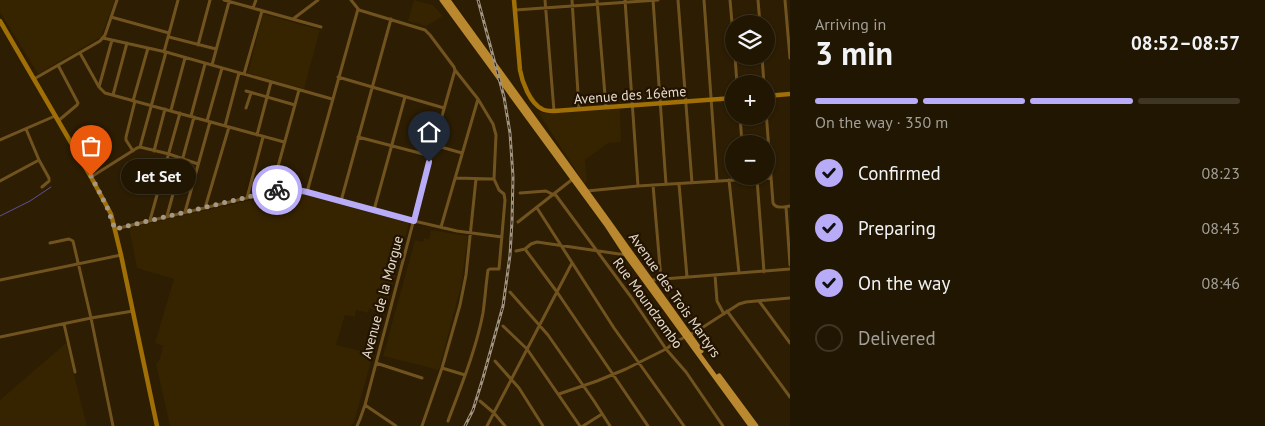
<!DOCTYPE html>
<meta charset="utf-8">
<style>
:root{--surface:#211602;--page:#291f0c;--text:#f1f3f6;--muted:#a29f99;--line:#3e3524;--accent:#b8abf7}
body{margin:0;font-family:"PT Sans",sans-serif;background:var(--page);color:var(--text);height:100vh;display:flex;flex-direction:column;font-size:19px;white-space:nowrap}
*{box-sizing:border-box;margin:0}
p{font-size:16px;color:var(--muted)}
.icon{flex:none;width:28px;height:28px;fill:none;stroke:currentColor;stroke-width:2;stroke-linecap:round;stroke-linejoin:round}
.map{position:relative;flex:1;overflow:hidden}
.panel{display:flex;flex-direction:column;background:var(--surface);width:475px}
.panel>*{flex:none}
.fabs{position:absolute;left:725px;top:15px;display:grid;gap:10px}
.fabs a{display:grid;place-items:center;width:50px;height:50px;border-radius:50%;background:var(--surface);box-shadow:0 1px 4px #0004,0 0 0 1px var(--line);font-size:25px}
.pin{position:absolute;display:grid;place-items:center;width:42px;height:42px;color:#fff;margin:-51px -21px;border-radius:50% 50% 50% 0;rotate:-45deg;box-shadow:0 0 5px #0007}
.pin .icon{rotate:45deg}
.courier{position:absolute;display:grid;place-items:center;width:50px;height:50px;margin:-25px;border:4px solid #b8abf7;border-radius:50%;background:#fff;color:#222;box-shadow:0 1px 6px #0007}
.bubble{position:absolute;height:35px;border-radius:18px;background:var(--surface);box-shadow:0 1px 4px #0004,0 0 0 1px var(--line);font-size:16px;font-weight:800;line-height:35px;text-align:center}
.headline em{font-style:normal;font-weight:800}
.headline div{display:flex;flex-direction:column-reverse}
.headline{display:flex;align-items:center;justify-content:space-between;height:85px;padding:0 25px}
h1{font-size:32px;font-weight:800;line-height:38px}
.bar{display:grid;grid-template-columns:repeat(4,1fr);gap:8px 5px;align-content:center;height:60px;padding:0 25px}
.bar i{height:6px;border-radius:4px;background:var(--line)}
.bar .active{background:var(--accent)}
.bar p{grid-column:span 4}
ol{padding:0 25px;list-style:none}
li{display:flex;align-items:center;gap:15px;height:55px}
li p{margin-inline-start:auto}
li .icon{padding:5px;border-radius:50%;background:var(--accent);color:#111;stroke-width:4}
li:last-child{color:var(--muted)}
li i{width:28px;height:28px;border:2px solid var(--line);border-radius:50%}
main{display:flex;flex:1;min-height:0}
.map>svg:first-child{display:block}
.built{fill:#362300}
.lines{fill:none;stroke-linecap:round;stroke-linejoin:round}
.stream{stroke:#61519b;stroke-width:1}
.minor{stroke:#71531f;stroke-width:3}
.secondary{stroke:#a06f05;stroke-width:4.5}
.primary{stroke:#ba882f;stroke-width:5}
.rail-casing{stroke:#a09481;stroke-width:3}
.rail{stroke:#221300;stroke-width:1;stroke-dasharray:4;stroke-linecap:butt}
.done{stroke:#a49885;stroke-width:5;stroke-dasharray:0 9}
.route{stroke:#b8abf7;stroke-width:6}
.labels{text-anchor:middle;stroke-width:4.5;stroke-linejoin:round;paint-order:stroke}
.street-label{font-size:14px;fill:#e4dacb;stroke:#221300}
</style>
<main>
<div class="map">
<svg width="790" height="426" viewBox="0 0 790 426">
<rect width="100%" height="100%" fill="#2c1d03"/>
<path class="built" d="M0,0H115L101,37L38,74L0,12Z
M414,0L433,5L443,16L426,26L408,21Z
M263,14L320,30L304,89L248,73Z
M620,109L621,142L608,143L585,160L587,181L584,183L538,112L547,113Z
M291,191L409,223L385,313L369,309L368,313L356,310L355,317L345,315L336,345L373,354L354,423L350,426H170L156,364L160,359L163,346L155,343L174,279L137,268L129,228Z
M431,230L468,236L461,286L439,370L383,356L415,240L423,242L424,238L429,239Z
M66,343L87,426H0V400Z"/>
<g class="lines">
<path class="stream" d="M0,216L30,201L51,187"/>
<path class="minor" d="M224,0L321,27
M351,0L359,10L425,30L430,35L454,67L455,70L429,162L365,405L360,419L357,426
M545,0L554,111
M572,0L579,109
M597,0L606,107
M625,0L638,186
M653,0L666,184
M678,0L692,183
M704,0L717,181
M730,0L734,45
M758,0L760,24
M785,0L790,58
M253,8L256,0
M515,10L658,0
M111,17L169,33
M293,19L318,0
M169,37L216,49
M103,38L166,52L332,99
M198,45L210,0
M164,52L178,0
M80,53L99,87L105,93L284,142
M735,56L737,84
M762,56L764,84
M58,65L78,103L77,105L58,121
M212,65L229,2
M244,74L262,11
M338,77L444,108
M34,79L100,41L105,35L117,0
M99,87L112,40
M246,91L295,105
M113,95L127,43
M133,101L148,48
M246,108L251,93
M171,110L185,58
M766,111L773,203C776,209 784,207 790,206
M191,116L205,64
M740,116L742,144
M207,121L222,68
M225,126L239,73
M26,129L39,160L49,178V181L42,187
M257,135L271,82
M358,137L431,156
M0,140L55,116
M434,145L462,153
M140,147L166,52
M133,151L126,140V137L135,101
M154,151L165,109
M91,177L137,148L140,147L169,154L198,164
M455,178L494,179
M757,179L764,272
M729,180L739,273
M0,181L39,160
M679,184L687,277
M653,185L661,279
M587,191L638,186L770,178
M271,192L299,90
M307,192L358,9
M520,193L546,191L554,195
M555,194L631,297L666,349L686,372L723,426
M247,198L263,137
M341,201L391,19
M786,207L790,265
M205,208L229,127
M537,208L614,328L684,426
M374,210L405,97
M185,212L210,122
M167,216L194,117
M150,220L180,113
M518,222L574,178
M441,227L478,99
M115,229L289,188L325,196L414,221L457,231L502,237
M50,243L69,239L73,241L91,318L113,426
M525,249L531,244L537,242L626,255
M516,251L525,249L557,292L648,426
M715,275L717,301L724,314
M0,280L121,255
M651,280L790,269
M510,292L548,335L594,401L610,426
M759,301L790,343
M727,311L790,397
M64,324L75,372
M503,326L527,349L580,426
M0,337L91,318L133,311
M495,361L519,388L543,426
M376,363L422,378
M442,368L465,375
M559,394L597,381L626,369L666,349L677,341L697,331L739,304L746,302L790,298
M480,401L494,413L505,426
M365,405L396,426
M448,421C461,386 476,350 483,313C485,299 486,284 488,270L490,269H499L505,200L504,194L499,190L494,179L496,135L493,124L478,99L455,70
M422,426L442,368L460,305L466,275L476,179
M487,426L572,263
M583,426L602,414"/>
<path class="secondary" d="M514,0L520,70C522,82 530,103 542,109C545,111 550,111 554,111L734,98
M0,21L91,177L111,214L121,255L157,426
M766,96L790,94"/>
<path class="primary" d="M442,0L606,224L627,256L751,426
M448,0L608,221L701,351
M719,376L756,426"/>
<defs>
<path id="rail" d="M465,426L473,410L483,378L503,306L510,255L512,221L513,177L510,133L504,97L478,0"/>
</defs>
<use href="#rail" class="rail-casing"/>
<use href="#rail" class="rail"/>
</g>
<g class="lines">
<path class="done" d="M91,176L107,207L115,229L277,190"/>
<path class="route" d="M277,190L289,188L307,192L414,221L429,162"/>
</g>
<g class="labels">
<g class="street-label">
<text transform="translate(630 95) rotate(-4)" y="5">Avenue des 16ème</text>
<text transform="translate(675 295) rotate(55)" y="5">Avenue des Trois Martyrs</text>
<text transform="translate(382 297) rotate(-75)" y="5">Avenue de la Morgue</text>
<text transform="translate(648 303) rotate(54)" y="5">Rue Moundzombo</text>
</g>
</g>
</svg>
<div class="fabs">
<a><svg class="icon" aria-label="layers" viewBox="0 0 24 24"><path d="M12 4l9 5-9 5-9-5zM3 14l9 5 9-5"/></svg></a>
<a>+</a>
<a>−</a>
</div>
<div class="pin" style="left:91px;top:176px;background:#ea580c"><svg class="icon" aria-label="bag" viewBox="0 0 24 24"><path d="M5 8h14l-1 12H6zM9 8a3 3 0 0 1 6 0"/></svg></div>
<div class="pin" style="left:429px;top:162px;background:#1f2937"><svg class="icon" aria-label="home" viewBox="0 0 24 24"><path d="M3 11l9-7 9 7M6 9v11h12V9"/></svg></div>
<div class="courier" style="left:277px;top:190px"><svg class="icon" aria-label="bike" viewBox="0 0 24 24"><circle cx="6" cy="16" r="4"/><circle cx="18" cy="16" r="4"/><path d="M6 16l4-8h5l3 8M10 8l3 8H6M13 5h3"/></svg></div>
<div class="bubble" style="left:121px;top:159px;width:75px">Jet Set</div>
</div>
<section class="panel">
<div class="headline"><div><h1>3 min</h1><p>Arriving in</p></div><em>08:52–08:57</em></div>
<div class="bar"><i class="active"></i><i class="active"></i><i class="active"></i><i></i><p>On the way · 350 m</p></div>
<ol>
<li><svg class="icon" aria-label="check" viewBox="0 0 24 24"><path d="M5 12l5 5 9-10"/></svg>Confirmed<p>08:23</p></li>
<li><svg class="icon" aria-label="check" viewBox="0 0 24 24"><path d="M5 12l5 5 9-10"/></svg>Preparing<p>08:43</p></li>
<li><svg class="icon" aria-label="check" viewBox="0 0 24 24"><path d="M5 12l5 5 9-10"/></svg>On the way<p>08:46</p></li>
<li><i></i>Delivered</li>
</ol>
</section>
</main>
